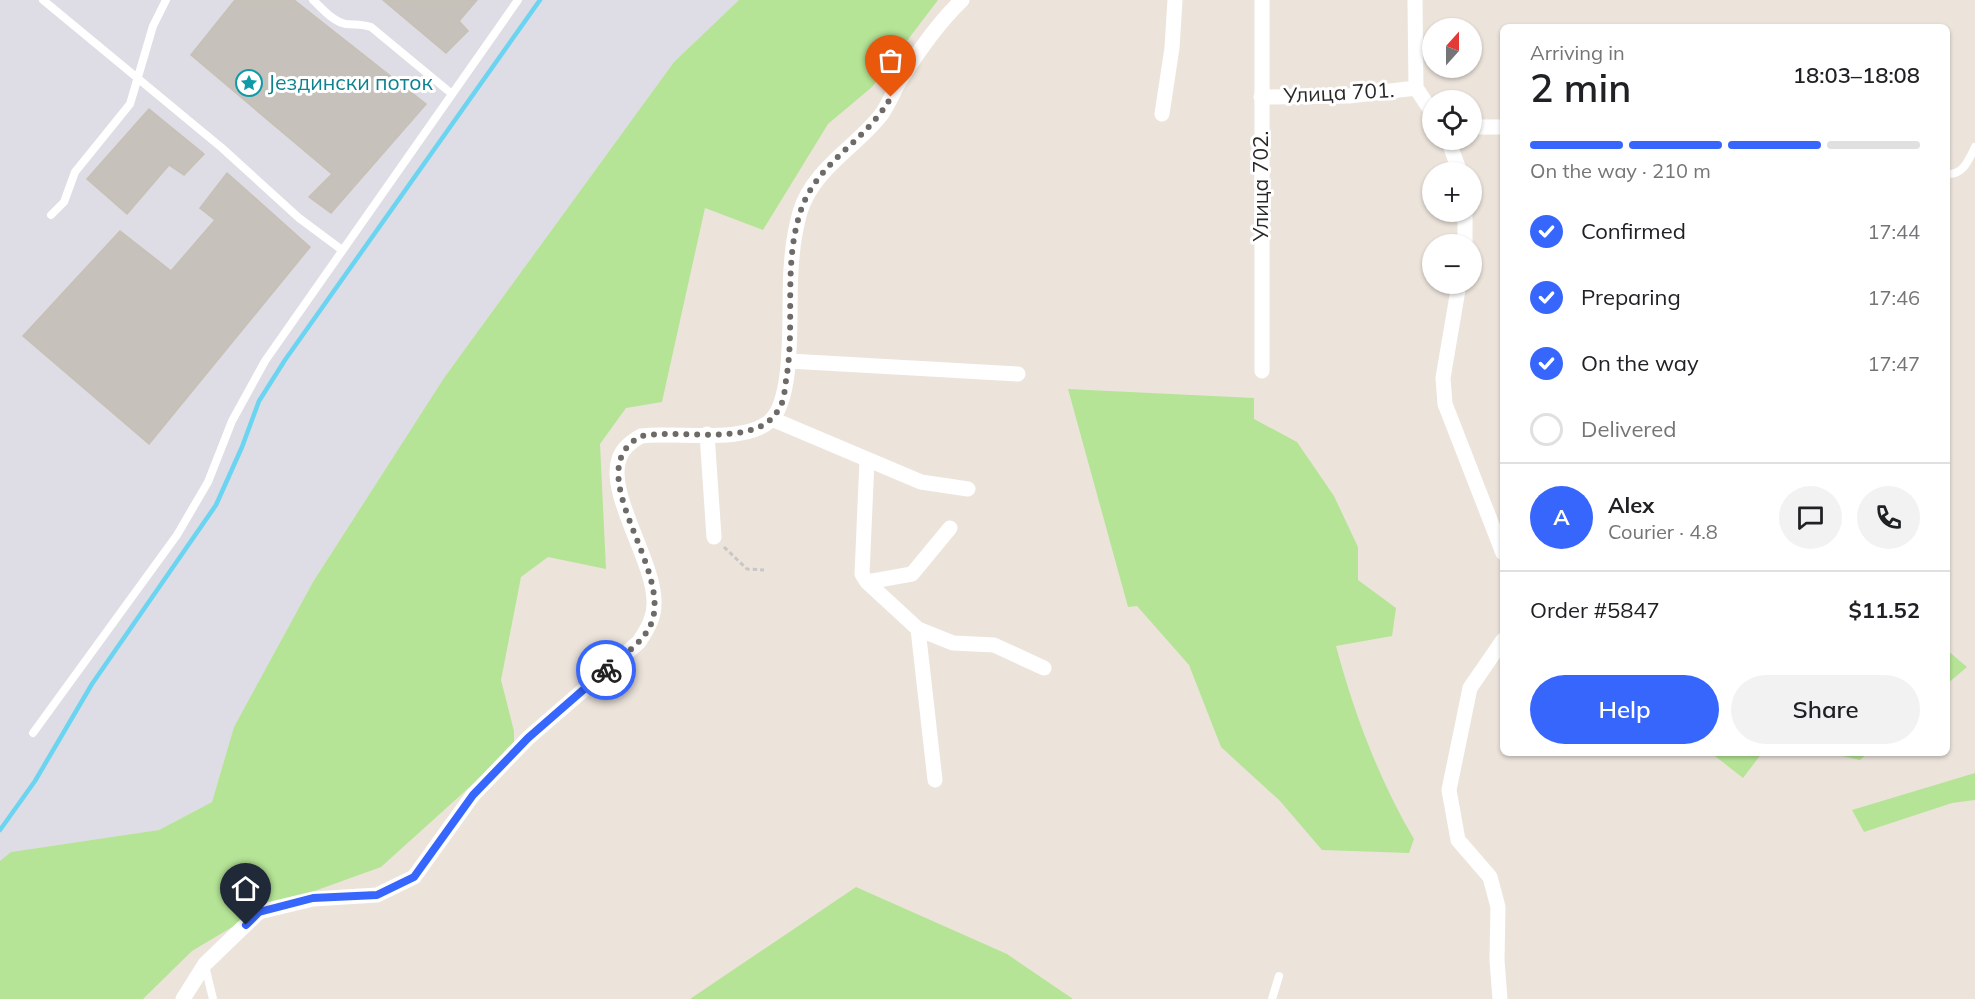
<!DOCTYPE html>
<meta charset="utf-8">
<style>
:root{--surface:#fff;--page:#f2f2f2;--text:#202124;--muted:#757577;--line:#e0e0e0;--accent:#3766fd}
body{margin:0;font-family:Mulish,sans-serif;background:var(--page);color:var(--text);height:100vh;display:flex;flex-direction:column;font-size:22px;white-space:nowrap}
*{box-sizing:border-box;margin:0}
p{font-size:20px;color:var(--muted)}
.icon{flex:none;width:33px;height:33px;fill:none;stroke:currentColor;stroke-width:2;stroke-linecap:round;stroke-linejoin:round}
.map{position:relative;flex:1;overflow:hidden}
.side{position:absolute;left:1500px;top:24px;width:450px;height:732px;display:flex;flex-direction:column;background:var(--surface);border-radius:9px;box-shadow:0 2px 4px #0004}
.side>*{flex:none}
.needle{width:39px;rotate:21deg}
.tools{position:absolute;left:1422px;top:18px;display:grid;gap:12px}
.tools a{display:grid;place-items:center;width:60px;height:60px;border-radius:50%;background:var(--surface);box-shadow:0 2px 4px #0004;font-size:30px}
.pin{position:absolute;display:grid;place-items:center;width:51px;height:51px;color:#fff;margin:-62px -26px;border-radius:50% 50% 50% 0;rotate:-45deg;box-shadow:0 0 6px #0007}
.pin .icon{rotate:45deg}
.courier{position:absolute;display:grid;place-items:center;width:60px;height:60px;margin:-30px;border:4px solid #3766fd;border-radius:50%;background:#fff;color:#222;box-shadow:0 2px 8px #0007}
.summary em{font-style:normal;font-weight:600}
.summary div{display:flex;flex-direction:column-reverse}
.summary{display:flex;align-items:center;justify-content:space-between;height:102px;padding:0 30px}
h1{font-size:39px;font-weight:600;line-height:45px}
.bar{display:grid;grid-template-columns:repeat(4,1fr);gap:9px 6px;align-content:center;height:72px;padding:0 30px}
.bar i{height:8px;border-radius:4px;background:var(--line)}
.bar .active{background:var(--accent)}
.bar p{grid-column:span 4}
.line{display:flex;align-items:center;gap:15px;padding:0 30px;border-top:2px solid var(--line)}
.line div{flex:1}
.round{display:grid;place-items:center;flex:none;width:63px;height:63px;border-radius:32px;background:var(--page)}
ol{padding:0 30px;list-style:none}
li{display:flex;align-items:center;gap:18px;height:66px}
li p{margin-inline-start:auto}
li .icon{padding:6px;border-radius:50%;background:var(--accent);color:#fff;stroke-width:4}
li:last-child{color:var(--muted)}
li i{width:33px;height:33px;border:3px solid var(--line);border-radius:50%}
.cta{display:flex;gap:12px;margin-top:auto;padding:12px 30px}
.cta a{flex:1;height:69px;border-radius:36px;background:var(--accent);color:#fff;font-size:24px;font-weight:600;line-height:69px;text-align:center}
.cta a+a{background:var(--page);color:var(--text)}
.map>svg:first-child{display:block}
.industrial{fill:#dedce4}
.green{fill:#b5e496}
.lines{fill:none;stroke-linecap:round;stroke-linejoin:round}
.stream{stroke:#6bd4f1;stroke-width:4.5}
.building{fill:#c7c1bb;stroke:#c7c0b5;stroke-width:1.5}
.path{stroke:#c7c7c7;stroke-width:3;stroke-dasharray:4.5 3;stroke-linecap:butt}
.lane{stroke:#fff;stroke-width:8}
.street{stroke:#fff;stroke-width:15}
.done{stroke:#6d6a67;stroke-width:6;stroke-dasharray:0 10.8}
.route{stroke:#3766fd;stroke-width:8}
.labels{text-anchor:middle;stroke-width:6;stroke-linejoin:round;paint-order:stroke}
.culture-label{font-size:21px;fill:#0d838f;stroke:#fff;text-anchor:start}
.street-label{font-size:21px;fill:#292929;stroke:#fff}
</style>
<div class="map">
<svg width="1975" height="999" viewBox="0 0 1975 999">
<rect width="100%" height="100%" fill="#ece4db"/>
<path class="industrial" d="M0,0H739L674,62L444,378L313,582L234,727L212,802L159,830L11,852L0,861Z"/>
<path class="green" d="M739,0H938L872,87L828,124L763,230L705,208L662,402L626,408L600,444L606,569L548,557L521,577L501,680L514,731V747L381,867L259,911L192,951L143,999H0V861L11,852L159,830L212,802L234,727L313,582L444,378L674,62Z
M1068,389L1254,398V419L1297,442L1334,496L1358,547V580L1396,608L1392,636L1336,646C1354,713 1379,780 1414,839L1409,853L1322,850L1280,801L1221,747L1189,665L1137,606L1128,607Z
M1947,650L1967,667L1947,684Z
M1711,753H1762L1743,778Z
M1829,753H1868L1860,760Z
M1975,773V800L1952,803L1864,832L1852,810Z
M856,887L1007,954L1073,999H690Z"/>
<g class="lines">
<path class="stream" d="M0,830L35,781L92,684L216,505L242,447L259,401L285,360L540,0"/>
</g>
<path class="building" d="M235,0H294L426,104L331,213L309,197L332,174L191,55Z
M383,0H477L459,21L468,31L446,53Z
M149,109L204,154L184,175L169,165L127,214L87,179Z
M227,173L310,247L149,444L23,336L120,231L171,271L215,220L200,208Z"/>
<g class="lines">
<path class="path" d="M724,547L747,569L764,570"/>
<path class="lane" d="M43,0L222,148L299,218L342,250
M313,0C322,8 333,22 346,24C354,25 362,24 371,27L452,94
M1947,174C1963,175 1969,160 1975,147
M51,215L64,202L75,172L130,104L153,26L166,0
M33,733L177,535L208,482L232,421L265,361L518,0
M205,966L213,999
M1272,999L1279,976"/>
<path class="street" d="M1262,0V371
M1415,0L1416,88L1432,112
M1261,97L1349,96L1416,88
M1162,114L1172,48L1175,0
M1472,127H1503
M1448,140L1460,172
M1465,244V212
M1459,284L1443,378L1445,404L1503,553
M789,361L1018,374
M772,419L921,482L968,489
M707,434L714,537
M867,461L862,574L867,582L918,629L953,643L994,645L1044,668
M867,582L912,574L950,528
M918,629L935,780
M183,999L205,964L259,912L313,899L377,895L414,877L473,795L528,738L639,642C648,628 655,617 654,600C653,560 607,494 619,459C622,449 632,441 641,436C676,431 743,445 770,421C796,398 788,305 791,270C792,251 795,230 800,212C813,169 855,148 881,115C889,104 894,90 901,79C919,50 937,24 962,0
M1500,999L1497,960L1498,907L1490,877L1458,840L1449,790L1470,688L1503,640"/>
</g>
<g class="lines">
<path class="done" d="M606,670C621,657 643,643 651,624C674,569 576,471 641,436C677,430 715,440 751,430C765,426 774,419 781,405C785,397 785,384 787,374C795,320 783,263 801,210C817,162 867,141 891,97"/>
<path class="route" d="M246,925L259,912L313,898L377,895L414,877L473,795L528,738L606,670"/>
</g>
<defs>
<symbol id="sight-ring" viewBox="-11 -11 22 22"><circle r="9.5" fill="#fff" stroke="#0f9aa8" stroke-width="1.5"/><path d="M0-6L1.8-2.2L6-1.7L2.9 1.2L3.7 5.4L0 3.3L-3.7 5.4L-2.9 1.2L-6-1.7L-1.8-2.2Z" fill="#0f9aa8"/></symbol>
</defs>
<g fill-rule="evenodd">
<use href="#sight-ring" x="234" y="68" width="30" height="30"/>
</g>
<g class="labels">
<g class="culture-label">
<text x="268" y="90">Јездински поток</text>
</g>
<g class="street-label">
<text transform="translate(1339 93) rotate(-3)" y="7">Улица 701.</text>
<text transform="translate(1261 186) rotate(-90)" y="7">Улица 702.</text>
</g>
</g>
</svg>
<div class="tools">
<a><svg class="needle" viewBox="-14 -14 28 28"><path d="M0-13l5 13h-10z" fill="#e53935"/><path d="M0 13l5-13h-10z" fill="#757577"/></svg></a>
<a><svg class="icon" aria-label="locate" viewBox="0 0 24 24"><circle cx="12" cy="12" r="6"/><path d="M12 2v4M12 18v4M2 12h4M18 12h4"/></svg></a>
<a>+</a>
<a>−</a>
</div>
<div class="pin" style="left:891px;top:97px;background:#ea580c"><svg class="icon" aria-label="bag" viewBox="0 0 24 24"><path d="M5 8h14l-1 12H6zM9 8a3 3 0 0 1 6 0"/></svg></div>
<div class="pin" style="left:246px;top:925px;background:#1f2937"><svg class="icon" aria-label="home" viewBox="0 0 24 24"><path d="M3 11l9-7 9 7M6 9v11h12V9"/></svg></div>
<div class="courier" style="left:606px;top:670px"><svg class="icon" aria-label="bike" viewBox="0 0 24 24"><circle cx="6" cy="16" r="4"/><circle cx="18" cy="16" r="4"/><path d="M6 16l4-8h5l3 8M10 8l3 8H6M13 5h3"/></svg></div>
<section class="side">
<div class="summary"><div><h1>2 min</h1><p>Arriving in</p></div><em>18:03–18:08</em></div>
<div class="bar"><i class="active"></i><i class="active"></i><i class="active"></i><i></i><p>On the way · 210 m</p></div>
<ol>
<li><svg class="icon" aria-label="check" viewBox="0 0 24 24"><path d="M5 12l5 5 9-10"/></svg>Confirmed<p>17:44</p></li>
<li><svg class="icon" aria-label="check" viewBox="0 0 24 24"><path d="M5 12l5 5 9-10"/></svg>Preparing<p>17:46</p></li>
<li><svg class="icon" aria-label="check" viewBox="0 0 24 24"><path d="M5 12l5 5 9-10"/></svg>On the way<p>17:47</p></li>
<li><i></i>Delivered</li>
</ol>
<div class="line" style="height:108px"><b class="round" style="background:var(--accent);color:#fff">A</b><div><b>Alex</b><p>Courier · 4.8</p></div><a class="round"><svg class="icon" aria-label="chat" viewBox="0 0 24 24"><path d="M4 5h16v11H9l-5 4z"/></svg></a><a class="round"><svg class="icon" aria-label="phone" viewBox="0 0 24 24"><path d="M5 4h4l2 5-3 2q2 4 5 5l2-3 5 2v4C11 20 4 13 5 4z"/></svg></a></div>
<div class="line" style="height:78px"><div>Order #5847</div><b>$11.52</b></div>
<div class="cta"><a>Help</a><a>Share</a></div>
</section>
</div>
